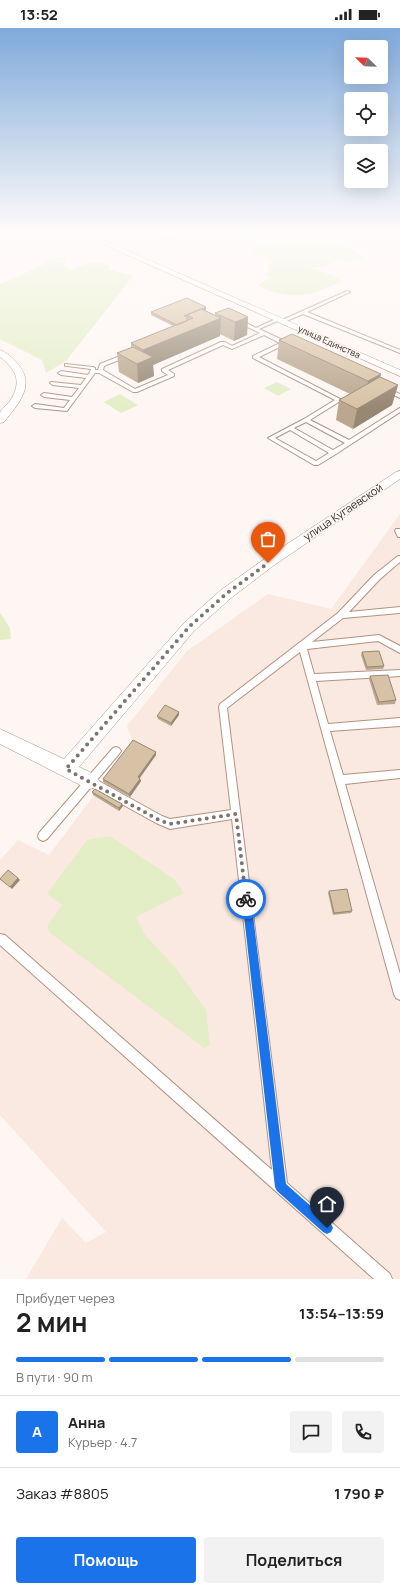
<!DOCTYPE html>
<html lang="ru">
<meta charset="utf-8">
<style>
:root{--surface:#fff;--page:#f2f2f2;--text:#222;--muted:#767676;--line:#e0e0e0;--accent:#1a73e8}
body{margin:0;font-family:Manrope,sans-serif;background:var(--page);color:var(--text);height:100vh;display:flex;flex-direction:column;font-size:15px;white-space:nowrap}
*{box-sizing:border-box;margin:0}
p{font-size:13px;color:var(--muted)}
.icon{flex:none;width:22px;height:22px;fill:none;stroke:currentColor;stroke-width:2;stroke-linecap:round;stroke-linejoin:round}
.map{position:relative;height:1251px;overflow:hidden}
.details{display:flex;flex-direction:column;background:var(--surface);flex:1}
.details>*{flex:none}
.needle{width:26px;rotate:293deg}
.buttons{position:absolute;left:344px;top:12px;display:grid;gap:8px}
.buttons a{display:grid;place-items:center;width:44px;height:44px;border-radius:4px;background:var(--surface);box-shadow:0 4px 16px #0002;font-size:20px}
.pin{position:absolute;display:grid;place-items:center;width:34px;height:34px;color:#fff;margin:-41px -17px;border-radius:50% 50% 50% 0;rotate:-45deg;box-shadow:0 0 4px #0007}
.pin .icon{rotate:45deg}
.courier{position:absolute;display:grid;place-items:center;width:40px;height:40px;margin:-20px;border:3px solid #1a73e8;border-radius:50%;background:#fff;color:#222;box-shadow:0 1px 5px #0007}
.summary em{font-style:normal;font-weight:700}
.summary div{display:flex;flex-direction:column-reverse}
.summary{display:flex;align-items:center;justify-content:space-between;height:68px;padding:0 16px}
h1{font-size:26px;font-weight:700;line-height:30px}
.bar{display:grid;grid-template-columns:repeat(4,1fr);gap:6px 4px;align-content:center;height:48px;padding:0 16px}
.bar i{height:5px;border-radius:3px;background:var(--line)}
.bar .active{background:var(--accent)}
.bar p{grid-column:span 4}
.line{display:flex;align-items:center;gap:10px;padding:0 16px;border-top:1px solid var(--line)}
.line div{flex:1}
.round{display:grid;place-items:center;flex:none;width:42px;height:42px;border-radius:4px;background:var(--page)}
.cta{display:flex;gap:8px;margin-top:auto;padding:8px 16px}
.cta a{flex:1;height:46px;border-radius:4px;background:var(--accent);color:#fff;font-size:16px;font-weight:700;line-height:46px;text-align:center}
.cta a+a{background:var(--page);color:var(--text)}
.status{display:flex;justify-content:space-between;align-items:center;height:28px;padding:0 20px;background:var(--surface);direction:ltr}
.status svg{height:11px;fill:currentColor}
.map>svg:first-child{display:block}
.built{fill:#fae9e0}
.green{fill:#e3eec7}
.lines{fill:none;stroke-linecap:round;stroke-linejoin:round}
.lane-casing{stroke:#b39281;stroke-width:2}
.street-casing{stroke:#b39281;stroke-width:1}
.lane{fill:#fff;fill-rule:evenodd}
.street{fill:#fff;fill-rule:evenodd}
.wall{fill:#baa78e}
.shaded-wall{fill:#978874}
.building{fill:#d8c2a5;stroke:#978874}
.route{fill:#1a73e8}
.done{stroke:#7f736e;stroke-width:4;stroke-dasharray:0 7.2}
.labels{text-anchor:middle;stroke-width:3;stroke-linejoin:round;paint-order:stroke}
.far-street-label{font-size:9px;fill:#3b2d26;stroke:#fef6f3}
.street-label{font-size:11px;fill:#3b2d26;stroke:#fef6f3}
</style>
<div class="status"><b>13:52</b><svg viewBox="0 0 49 12"><path d="M0 12V9h3v3zM5 12V6h3v6zM10 12V3h3v9zM15 12V0h3v12zM26 1h20v11H26zM47 4h2v5h-2z"/></svg></div>
<div class="map">
<svg width="400" height="1251" viewBox="0 0 400 1251">
<rect width="100%" height="100%" fill="#fef6f3"/>
<path class="built" d="M400,486V1251H26L62,1190L86,1215L106,1204L0,1087V832L18,812L49,827L133,715L127,698L187,623L268,566L331,581Z"/>
<path class="green" d="M287,205H322L333,211L328,216C340,215 356,220 363,231L352,234L340,232L324,239H309L337,249L342,254C333,257 323,262 313,265C295,269 274,266 258,258L263,253L270,250L265,246L270,242L269,237L272,234C266,229 257,228 253,222L255,219L273,216L277,209Z
M51,229L67,230L65,239L72,242C86,235 96,231 111,238L108,241L133,248L66,333L46,345L42,332L0,311V256L41,238Z
M277,354L291,361L278,368L264,360Z
M120,366L138,377L121,385L104,374Z
M0,585L10,600L11,611L0,612Z
M110,808L174,851L184,865L136,889L145,907L176,940L206,982L210,1017L204,1020L50,905L47,898L62,877L47,866L87,812Z"/>
<g class="lines">
<defs>
<path id="lane" d="M149,205C156,205 160,210 166,210C172,210 179,205 187,205L166,212Z
M347,263L350,264L307,284L400,322V325L303,286L284,294L280,293Z
M278,290L280,291V292L259,301L287,314L289,317L287,318L284,317L259,329L342,372L310,392L349,412L398,381L400,380V384L336,426L318,437H314L268,410L304,391L335,372L253,330V328L280,315L264,307L232,321L223,317L168,342L174,346V348L137,364H133L99,345H95L67,383L35,380L32,378L35,376L64,380L70,372L44,369L41,367L44,365L72,369L79,360L53,357L50,355L51,354L81,357L86,350L61,347L58,345L61,343L88,347L90,344L91,341L67,338H65V336L93,339L95,340V342H98L100,336L125,326H129V328L104,338L103,342L135,361L168,347L162,343V341L221,314H225L232,318L260,305L237,294V292H241L256,300ZM306,394L345,415L333,422L294,400ZM290,402L329,425L316,433L275,410Z
M383,360H387L400,366V370L383,362Z
M396,501H400V509H398L395,503Z
M398,528H400V534L380,551L349,584L400,579V585L343,590L312,614L379,607L400,618V625L378,613L307,621L314,646L400,642V648L316,653L328,696L400,690V698L330,703L343,747L400,742V750L345,756L400,946V972L396,970L394,966L300,624L227,680L287,1155L390,1246L392,1251H374L0,917V906L5,907L272,1142L232,791L170,801L156,795L91,759L47,811L43,813L39,811L38,808L39,805L113,720L116,719L119,720L121,723L119,726L97,752L162,788L170,791L231,782L219,679L220,676L338,585L374,547Z"/>
<path id="street" d="M78,205H87L400,342V348Z
M0,322C6,324 13,330 17,335C37,357 18,376 4,394L0,395C0,392 0,388 0,385C1,381 7,377 10,373C22,354 17,342 0,329Z
M400,443V451L273,538L231,570L194,603L79,739L96,747L99,753L96,759L90,761L84,759L0,716V701L64,731L184,595L221,562L263,532L396,444Z"/>
</defs>
<use href="#lane" class="lane-casing"/>
<use href="#street" class="street-casing"/>
<use href="#lane" class="lane"/>
<use href="#street" class="street"/>
</g>
<path class="wall" d="M378,205H400V208L385,209Z
M206,279V282H205L215,287V285L248,289L247,307L234,313L220,306V308L153,337L154,348L138,355L119,344L117,325L131,320V315L173,298L151,287V284Z
M279,312L381,346L380,349L398,357L392,377L353,401L336,392L339,372L350,366L277,331Z
M362,624L384,638L383,641L366,642L361,627Z
M370,648L396,672L395,676L377,677L369,651Z
M179,684V687L171,698L158,691L157,688Z
M156,727L140,750L141,753L130,769L103,754V751Z
M92,764L123,778L119,783L93,767Z
M329,863L352,883L351,885L333,887L328,865Z"/>
<path class="shaded-wall" d="M206,279V282L190,288L187,287Z
M248,289L247,307L234,313L235,294Z
M221,290L220,308L153,337L154,348L138,355L137,336L144,333L143,322Z
M381,346L376,365L364,372L368,353Z
M398,357L392,377L353,401L357,381Z
M179,684V687L171,698V695Z
M156,724V727L138,752V749Z
M140,751L141,753L130,769L129,766Z
M122,776L123,778L119,783V780Z
M18,850L20,852L12,861L10,859Z"/>
<path class="building" d="M187,270L206,279L184,288L187,289V293L177,297L151,284Z
M229,280L248,289L235,294L215,285Z
M201,281L221,290L143,322L131,315L193,290L187,287Z
M292,306L381,346L368,353L279,312Z
M133,319L153,329L137,336L117,325Z
M380,349L398,357L357,381L339,372Z
M379,623L384,638L367,639L362,624Z
M388,647L396,672L379,674L370,648Z
M165,677L179,684L171,695L157,688Z
M133,712L156,724L138,749L140,751L129,766L103,751Z
M95,761L122,776L119,780L92,764Z
M8,842L18,850L10,859L0,851Z
M347,861L352,883L334,885L329,863Z"/>
<linearGradient id="sky" x2="0" y2="1"><stop stop-color="#7faadb"/><stop offset="0.54" stop-color="#fffbfa"/><stop offset="1" stop-color="#fffbfa" stop-opacity="0"/></linearGradient>
<rect width="400" height="380" fill="url(#sky)"/>
<path class="route" d="M246,866L249,868L251,871L286,1156L331,1196L333,1200L331,1204L327,1206L323,1204L277,1163L275,1159L242,871L243,868Z"/>
<g class="lines">
<path class="done" d="M246,871L236,786L170,796L159,792L66,741L189,599L226,566L268,535"/>
</g>
<g class="labels">
<g class="far-street-label">
<text transform="translate(329 314) rotate(24)" y="3">улица Единства</text>
</g>
<g class="street-label">
<text transform="translate(343 484) rotate(-34)" y="4">улица Кугаевской</text>
</g>
</g>
</svg>
<div class="buttons">
<a><svg class="needle" viewBox="-14 -14 28 28"><path d="M0-13l5 13h-10z" fill="#e53935"/><path d="M0 13l5-13h-10z" fill="#767676"/></svg></a>
<a><svg class="icon" aria-label="locate" viewBox="0 0 24 24"><circle cx="12" cy="12" r="6"/><path d="M12 2v4M12 18v4M2 12h4M18 12h4"/></svg></a>
<a><svg class="icon" aria-label="layers" viewBox="0 0 24 24"><path d="M12 4l9 5-9 5-9-5zM3 14l9 5 9-5"/></svg></a>
</div>
<div class="pin" style="left:268px;top:535px;background:#ea580c"><svg class="icon" aria-label="bag" viewBox="0 0 24 24"><path d="M5 8h14l-1 12H6zM9 8a3 3 0 0 1 6 0"/></svg></div>
<div class="pin" style="left:327px;top:1200px;background:#1f2937"><svg class="icon" aria-label="home" viewBox="0 0 24 24"><path d="M3 11l9-7 9 7M6 9v11h12V9"/></svg></div>
<div class="courier" style="left:246px;top:871px"><svg class="icon" aria-label="bike" viewBox="0 0 24 24"><circle cx="6" cy="16" r="4"/><circle cx="18" cy="16" r="4"/><path d="M6 16l4-8h5l3 8M10 8l3 8H6M13 5h3"/></svg></div>
</div>
<section class="details">
<div class="summary"><div><h1>2 мин</h1><p>Прибудет через</p></div><em>13:54–13:59</em></div>
<div class="bar"><i class="active"></i><i class="active"></i><i class="active"></i><i></i><p>В пути · 90 m</p></div>
<div class="line" style="height:72px"><b class="round" style="background:var(--accent);color:#fff">А</b><div><b>Анна</b><p>Курьер · 4.7</p></div><a class="round"><svg class="icon" aria-label="chat" viewBox="0 0 24 24"><path d="M4 5h16v11H9l-5 4z"/></svg></a><a class="round"><svg class="icon" aria-label="phone" viewBox="0 0 24 24"><path d="M5 4h4l2 5-3 2q2 4 5 5l2-3 5 2v4C11 20 4 13 5 4z"/></svg></a></div>
<div class="line" style="height:52px"><div>Заказ #8805</div><b>1 790 ₽</b></div>
<div class="cta"><a>Помощь</a><a>Поделиться</a></div>
</section>
